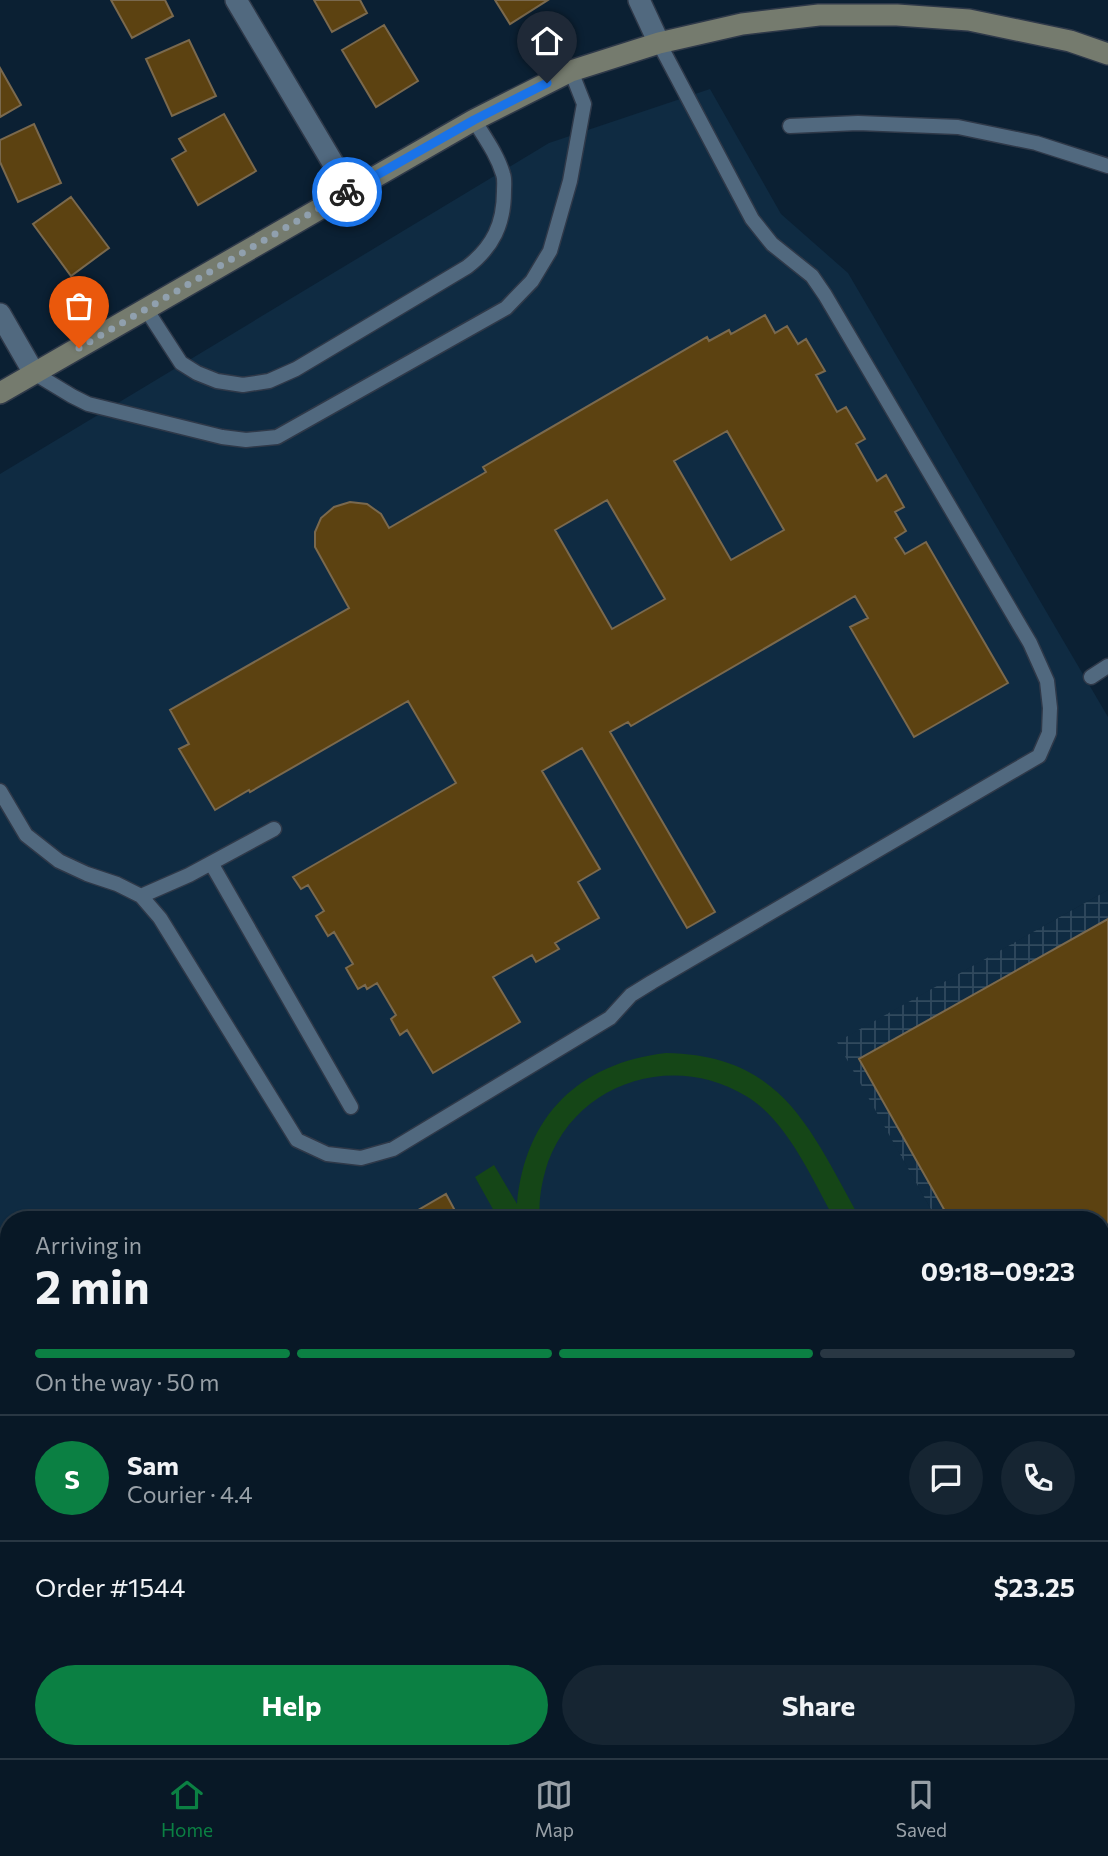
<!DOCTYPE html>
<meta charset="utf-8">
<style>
:root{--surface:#081826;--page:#162532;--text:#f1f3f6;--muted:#98a0a7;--line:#293743;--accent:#0b8043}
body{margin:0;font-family:Commissioner,sans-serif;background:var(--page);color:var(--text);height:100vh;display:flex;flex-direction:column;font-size:26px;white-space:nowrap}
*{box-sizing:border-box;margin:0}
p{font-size:23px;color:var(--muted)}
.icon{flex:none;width:38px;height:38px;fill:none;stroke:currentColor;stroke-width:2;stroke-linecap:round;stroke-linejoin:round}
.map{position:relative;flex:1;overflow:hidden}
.details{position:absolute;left:0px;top:1211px;width:1110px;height:548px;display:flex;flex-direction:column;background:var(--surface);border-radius:28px 28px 0 0;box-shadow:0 2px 5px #0004,0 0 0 2px var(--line)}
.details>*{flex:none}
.pin{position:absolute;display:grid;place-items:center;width:60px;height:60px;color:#fff;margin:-72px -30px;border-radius:50% 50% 50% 0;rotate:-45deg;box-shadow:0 0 7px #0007}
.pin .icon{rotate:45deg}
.courier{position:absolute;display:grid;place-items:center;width:70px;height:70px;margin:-35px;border:5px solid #1a73e8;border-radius:50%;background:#fff;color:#222;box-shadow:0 2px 9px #0007}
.head em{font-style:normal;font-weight:700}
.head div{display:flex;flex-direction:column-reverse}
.head{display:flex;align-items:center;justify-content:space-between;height:119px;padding:0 35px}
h1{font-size:46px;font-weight:700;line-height:52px}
.bar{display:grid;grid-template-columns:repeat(4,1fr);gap:10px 7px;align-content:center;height:84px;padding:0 35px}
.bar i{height:9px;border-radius:5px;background:var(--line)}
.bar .current{background:var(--accent)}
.bar p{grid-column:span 4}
.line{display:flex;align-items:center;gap:18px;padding:0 35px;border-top:2px solid var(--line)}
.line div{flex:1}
.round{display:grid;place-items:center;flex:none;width:74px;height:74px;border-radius:37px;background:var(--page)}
.action{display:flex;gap:14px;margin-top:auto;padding:14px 35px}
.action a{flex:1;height:80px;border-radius:42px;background:var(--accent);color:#fff;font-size:28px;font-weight:700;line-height:80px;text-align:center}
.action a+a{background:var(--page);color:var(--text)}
.menu{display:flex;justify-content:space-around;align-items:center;height:98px;border-top:2px solid var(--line);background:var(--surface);font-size:19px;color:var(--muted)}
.menu a{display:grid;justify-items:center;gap:4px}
.menu .current{color:var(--accent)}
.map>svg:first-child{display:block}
.built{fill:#0f2b42}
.industrial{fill:url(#industrial-grid)}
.grass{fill:#154617}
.building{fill:#5c4211;stroke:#7a694e;stroke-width:2;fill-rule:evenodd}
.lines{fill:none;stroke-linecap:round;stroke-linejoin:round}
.lane-casing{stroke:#2f3949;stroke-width:17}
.street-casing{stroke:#2f3949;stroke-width:24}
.secondary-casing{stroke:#2f3949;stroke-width:24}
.lane{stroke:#51697f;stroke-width:14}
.street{stroke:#51697f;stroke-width:21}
.secondary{stroke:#757b6e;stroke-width:21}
.done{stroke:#90a0ae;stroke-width:7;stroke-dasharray:0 12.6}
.route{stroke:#1a73e8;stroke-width:9}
</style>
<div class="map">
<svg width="1108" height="1758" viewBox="0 0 1108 1758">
<defs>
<pattern id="industrial-grid" width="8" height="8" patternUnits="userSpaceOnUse" patternTransform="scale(1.75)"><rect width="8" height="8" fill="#0f2b42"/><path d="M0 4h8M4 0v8" fill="none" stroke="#314a5e"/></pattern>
</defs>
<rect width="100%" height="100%" fill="#0b2033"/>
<path class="built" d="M710,89L781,214L848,273L1108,717V890L838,1042L937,1220H9V1480L0,1464V474L549,143Z
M1101,1534L1108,1547V1696L1101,1700Z
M152,1750H1011L997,1758H156Z"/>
<path class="industrial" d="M1108,890V1547L1101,1534V1220H937L837,1042Z
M1108,1696V1758H997L1011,1750H1101V1700Z"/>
<path class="grass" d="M666,1053C784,1055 810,1130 861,1220H835C812,1179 787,1120 746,1096C674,1052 578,1081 548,1162C542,1181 538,1200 540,1220H499L475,1177L494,1165L517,1204C525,1116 579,1063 666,1053Z"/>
<path class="building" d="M111,0H165L173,16L132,38Z
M314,0H360L367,13L332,32Z
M495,0H548L510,24Z
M384,25L418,81L376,107L342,50Z
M189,40L216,96L172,116L146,59Z
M0,68L21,105L0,117Z
M224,114L256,171L198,205L172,159L186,151L179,139Z
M34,124L61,183L18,202L0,162V140Z
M71,197L109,248L71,276L33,224Z
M765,315L775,333L787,326L798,344L806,339L825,371L816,375L837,412L846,407L865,439L856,444L877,481L886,475L904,507L895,512L906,531L895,538L905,554L926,542L1008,683L914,737L850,627L868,618L855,596L631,726L628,722L610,732L715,912L687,928L582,748L542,771L600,869L578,882L599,918L555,943L559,949L536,962L532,955L493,977L520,1022L433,1073L407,1030L400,1035L391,1019L396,1015L377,983L367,989L365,985L358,989L346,968L353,964L334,932L328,936L316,916L324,911L308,885L301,889L293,877L456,783L408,701L250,792L249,790L215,810L179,749L189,744L170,710L349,608L315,547V532L321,518L334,507L350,502L367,504L381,514L389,528L486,472L483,467L707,337L709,341L729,330L731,334ZM727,431L784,530L731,560L674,461ZM607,500L665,599L612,629L555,530Z
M1108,919V1271L1101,1258V1220H950L859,1059Z
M446,1194L460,1220H401Z
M1108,1303V1361L1105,1363L1101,1357V1307Z
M9,1589V1662L0,1665V1592Z
M9,1681V1731L0,1715V1686Z
M58,1750H104L108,1758H43Z"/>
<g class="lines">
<defs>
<path id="lane" d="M790,126L858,123L958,127L1036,143L1108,166
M146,309L181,363L197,373L217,381L243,385L269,381L296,369L467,267C493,247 504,224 504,191C504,185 505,179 503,174C497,154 485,138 474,120
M34,373L72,396L88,404L222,437L246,440L277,437L506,308L532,281L550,251L570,181L584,104L571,71
M1091,677L1108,666
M0,791L26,835L59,861L87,874L117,884L141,896L160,918L297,1140L327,1154L361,1158L393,1149L610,1018L631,995L652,982L1039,756L1049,733L1050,708L1047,681L1030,643L825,295L812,276L772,244L752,219L659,43
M211,863L351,1107
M141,896L189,875L274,829"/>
<path id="street" d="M236,0L349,190
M639,0L659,43
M0,314L34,373
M1101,1732L1108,1728
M1063,1754L1070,1750"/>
<path id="secondary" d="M0,393L474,120L571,71L659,43L742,24L819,15H897L969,20L1070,41L1108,54"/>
</defs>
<use href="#lane" class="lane-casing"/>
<use href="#street" class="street-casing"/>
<use href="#secondary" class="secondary-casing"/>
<use href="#lane" class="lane"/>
<use href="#street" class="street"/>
<use href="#secondary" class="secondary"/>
</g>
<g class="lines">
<path class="done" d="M79,348L347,192"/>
<path class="route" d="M347,192L474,120L547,83"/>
</g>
</svg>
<div class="pin" style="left:79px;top:348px;background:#ea580c"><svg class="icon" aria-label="bag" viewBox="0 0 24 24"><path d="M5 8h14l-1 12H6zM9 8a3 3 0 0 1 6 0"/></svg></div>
<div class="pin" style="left:547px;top:83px;background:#1f2937"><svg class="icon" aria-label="home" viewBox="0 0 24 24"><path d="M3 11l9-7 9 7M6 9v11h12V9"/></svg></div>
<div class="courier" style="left:347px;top:192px"><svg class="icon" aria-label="bike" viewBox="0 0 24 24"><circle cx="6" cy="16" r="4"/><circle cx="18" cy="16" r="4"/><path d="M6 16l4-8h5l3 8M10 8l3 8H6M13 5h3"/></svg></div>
<section class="details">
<div class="head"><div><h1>2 min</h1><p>Arriving in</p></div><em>09:18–09:23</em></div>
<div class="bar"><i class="current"></i><i class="current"></i><i class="current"></i><i></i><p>On the way · 50 m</p></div>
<div class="line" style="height:126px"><b class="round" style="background:var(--accent);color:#fff">S</b><div><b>Sam</b><p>Courier · 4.4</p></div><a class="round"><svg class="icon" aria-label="chat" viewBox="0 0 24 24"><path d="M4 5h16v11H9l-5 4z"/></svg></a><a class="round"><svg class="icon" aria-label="phone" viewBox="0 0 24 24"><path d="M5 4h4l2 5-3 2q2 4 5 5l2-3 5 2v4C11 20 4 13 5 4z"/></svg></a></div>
<div class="line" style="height:91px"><div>Order #1544</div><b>$23.25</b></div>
<div class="action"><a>Help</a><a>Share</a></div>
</section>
</div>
<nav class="menu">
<a class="current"><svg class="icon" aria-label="home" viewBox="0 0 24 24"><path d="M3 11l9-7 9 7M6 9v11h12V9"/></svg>Home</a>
<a><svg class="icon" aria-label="map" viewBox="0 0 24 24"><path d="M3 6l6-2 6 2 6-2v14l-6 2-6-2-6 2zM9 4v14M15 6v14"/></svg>Map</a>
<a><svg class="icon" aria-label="saved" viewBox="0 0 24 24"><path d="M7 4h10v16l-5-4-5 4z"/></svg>Saved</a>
</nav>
